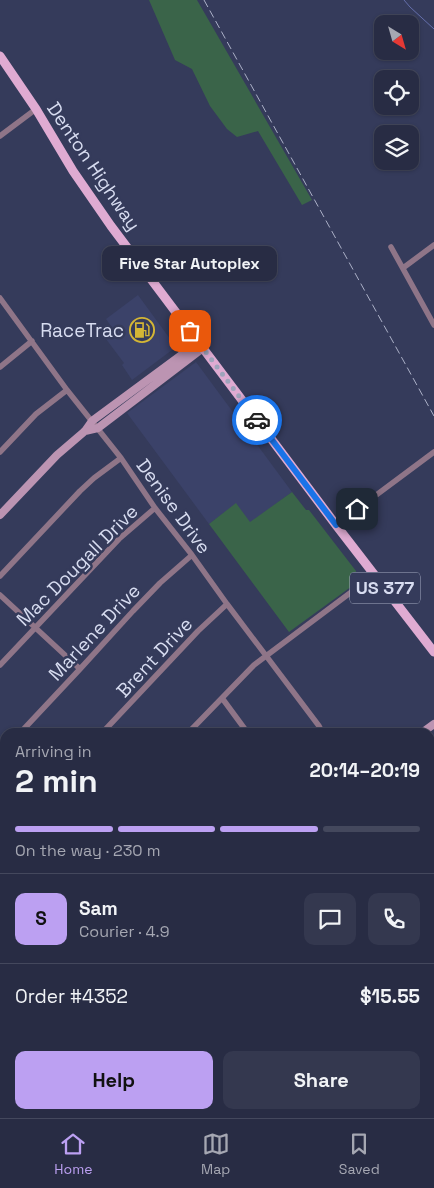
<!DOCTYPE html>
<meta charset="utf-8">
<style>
:root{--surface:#282c44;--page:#34384f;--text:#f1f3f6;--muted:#a5a7b2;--line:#44485d;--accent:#bca0f2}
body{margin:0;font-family:"Space Grotesk",sans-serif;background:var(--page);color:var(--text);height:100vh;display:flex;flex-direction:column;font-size:19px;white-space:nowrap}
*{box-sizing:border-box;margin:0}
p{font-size:16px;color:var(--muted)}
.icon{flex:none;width:28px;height:28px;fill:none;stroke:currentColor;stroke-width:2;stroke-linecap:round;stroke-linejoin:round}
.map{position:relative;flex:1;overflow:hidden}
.panel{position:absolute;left:0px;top:728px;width:435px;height:391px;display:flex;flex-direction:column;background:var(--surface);border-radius:15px 15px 0 0;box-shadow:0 1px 4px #0004,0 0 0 1px var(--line)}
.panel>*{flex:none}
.needle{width:32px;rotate:143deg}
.controls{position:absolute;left:374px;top:15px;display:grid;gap:10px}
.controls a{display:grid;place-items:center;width:45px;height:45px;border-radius:10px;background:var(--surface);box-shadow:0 1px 4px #0004,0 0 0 1px var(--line);font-size:25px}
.pin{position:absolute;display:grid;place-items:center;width:42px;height:42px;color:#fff;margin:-21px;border-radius:10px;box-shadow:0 2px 8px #0006}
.courier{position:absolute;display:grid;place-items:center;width:50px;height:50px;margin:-25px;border:4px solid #1a73e8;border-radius:50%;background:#fff;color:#222;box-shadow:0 1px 6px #0007}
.bubble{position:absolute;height:35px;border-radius:10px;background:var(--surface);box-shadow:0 1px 4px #0004,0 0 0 1px var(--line);font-size:16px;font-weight:700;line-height:35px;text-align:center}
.summary em{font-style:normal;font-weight:700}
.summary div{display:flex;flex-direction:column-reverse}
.summary{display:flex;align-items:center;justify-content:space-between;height:85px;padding:0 15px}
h1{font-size:32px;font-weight:700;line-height:38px}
.bar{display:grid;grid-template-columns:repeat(4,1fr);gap:8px 5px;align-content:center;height:60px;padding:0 15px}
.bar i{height:6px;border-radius:4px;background:var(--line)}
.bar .active{background:var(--accent)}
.bar p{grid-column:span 4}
.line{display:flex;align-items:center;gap:12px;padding:0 15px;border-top:1px solid var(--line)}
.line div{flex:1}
.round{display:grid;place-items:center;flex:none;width:52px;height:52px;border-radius:10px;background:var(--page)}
.action{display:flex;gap:10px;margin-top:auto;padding:10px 15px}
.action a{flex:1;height:58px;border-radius:10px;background:var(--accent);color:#111;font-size:20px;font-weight:700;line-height:58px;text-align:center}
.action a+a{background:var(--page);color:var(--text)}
.tabs{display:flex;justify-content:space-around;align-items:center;height:70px;border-top:1px solid var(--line);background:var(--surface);font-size:14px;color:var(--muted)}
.tabs a{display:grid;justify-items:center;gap:2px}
.tabs .active{color:var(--accent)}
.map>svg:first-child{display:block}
.built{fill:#3b4269}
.green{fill:#3a6449}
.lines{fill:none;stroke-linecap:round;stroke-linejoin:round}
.stream{stroke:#656fab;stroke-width:1}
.street{stroke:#8f7588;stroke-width:5.5}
.secondary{stroke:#bc94b2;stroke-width:8}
.primary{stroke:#dfabd2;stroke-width:9}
.rail{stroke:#abb0c7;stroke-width:1;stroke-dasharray:8 4;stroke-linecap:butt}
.done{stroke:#9ea4bc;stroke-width:5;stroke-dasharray:0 9}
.route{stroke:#1a73e8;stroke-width:6}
.labels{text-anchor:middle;stroke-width:5;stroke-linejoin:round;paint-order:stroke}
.shield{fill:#353b5b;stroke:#a6acc3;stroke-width:1}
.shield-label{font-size:18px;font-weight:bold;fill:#d7dcf0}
.street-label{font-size:19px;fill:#d7dcf0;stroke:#353b5b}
.poi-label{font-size:19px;fill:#d7dcf0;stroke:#353b5b;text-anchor:end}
</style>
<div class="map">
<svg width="434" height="1118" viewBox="0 0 434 1118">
<rect width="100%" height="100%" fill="#353b5b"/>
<path class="built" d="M138,295L176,347L132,380L122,365L124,363L106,339L115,332L106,319Z
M196,362L292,492L250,523L236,504L209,524L127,413Z
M55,1114H184L178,1118H58Z"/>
<path class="green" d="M149,0H197L312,200L302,205L258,131L237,137L227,129L210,106L192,69L175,60Z
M292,492L306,510H309L356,571V572L360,577L358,579L359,581L289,632L209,524L236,503L250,522Z"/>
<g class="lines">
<path class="stream" d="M404,0L410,7L434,29"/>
<path class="street" d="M0,136L36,109
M391,247L434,325
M403,268L434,245
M0,298L67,390L121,458L155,508L192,555L227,604L319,726L322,732
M0,367L32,341
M0,452L36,414L67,390
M336,525L434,452
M0,576L80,491L94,478L121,458
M0,595L80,669
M0,665L119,539L155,508
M222,698L247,732
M21,732L80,669L133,611L160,583L192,555
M103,732L198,631L227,604
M189,732L254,665L374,575
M0,755L5,750
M430,804L434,809
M430,820L434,817
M0,826L5,827
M430,993L434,998
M430,1007L434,1004
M0,1047L5,1054
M48,1114L51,1118
M421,1114L430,1118
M11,1118L16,1114
M186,1118L191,1114
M283,1118L289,1114"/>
<path class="secondary" d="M85,431L98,428L203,348
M0,515L57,455L85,431L92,421L199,342
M423,732L434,724
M0,1046L5,1043"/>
<path class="primary" d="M0,56L36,109L73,171L111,226L336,525L434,652"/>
<path class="rail" d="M204,0L434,416"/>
</g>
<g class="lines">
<path class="done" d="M190,331L257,420"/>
<path class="route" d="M257,420L336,525L357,509"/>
</g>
<defs>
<symbol id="fuel-ring" viewBox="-11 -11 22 22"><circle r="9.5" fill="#353b5b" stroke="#d4b635" stroke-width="1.5"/><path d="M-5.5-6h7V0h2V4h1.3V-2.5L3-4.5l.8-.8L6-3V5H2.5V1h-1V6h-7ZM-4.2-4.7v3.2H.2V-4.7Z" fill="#d4b635"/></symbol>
</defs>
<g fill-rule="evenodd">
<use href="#fuel-ring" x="128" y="316" width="28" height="28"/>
</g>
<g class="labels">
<rect class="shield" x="350" y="572.5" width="70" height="31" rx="4"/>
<g class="shield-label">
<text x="385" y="594">US 377</text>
</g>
<g class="street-label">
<text transform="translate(94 166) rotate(56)" y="7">Denton Highway</text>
<text transform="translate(174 506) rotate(54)" y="7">Denise Drive</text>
<text transform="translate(77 565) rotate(-45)" y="7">Mac Dougall Drive</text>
<text transform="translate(94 632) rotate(-47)" y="7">Marlene Drive</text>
<text transform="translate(154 657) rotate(-47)" y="7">Brent Drive</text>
</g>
<g class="poi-label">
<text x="124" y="337">RaceTrac</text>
</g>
</g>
</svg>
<div class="controls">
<a><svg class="needle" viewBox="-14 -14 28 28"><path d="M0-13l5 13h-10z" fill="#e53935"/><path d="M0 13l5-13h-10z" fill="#a5a7b2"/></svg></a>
<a><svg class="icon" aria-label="locate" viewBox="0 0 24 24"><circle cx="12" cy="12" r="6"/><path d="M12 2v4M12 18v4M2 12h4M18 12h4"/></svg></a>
<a><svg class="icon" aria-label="layers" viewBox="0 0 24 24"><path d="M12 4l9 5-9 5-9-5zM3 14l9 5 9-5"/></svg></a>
</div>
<div class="pin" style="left:190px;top:331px;background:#ea580c"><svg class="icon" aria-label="bag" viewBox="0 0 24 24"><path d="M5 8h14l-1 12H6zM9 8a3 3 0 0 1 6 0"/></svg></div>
<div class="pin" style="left:357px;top:509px;background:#1f2937"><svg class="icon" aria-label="home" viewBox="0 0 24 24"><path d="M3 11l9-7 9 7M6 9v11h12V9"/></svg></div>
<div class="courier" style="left:257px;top:420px"><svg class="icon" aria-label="car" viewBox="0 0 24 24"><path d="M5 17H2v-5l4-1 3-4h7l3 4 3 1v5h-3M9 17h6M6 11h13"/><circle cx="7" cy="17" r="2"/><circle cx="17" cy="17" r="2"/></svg></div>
<div class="bubble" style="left:102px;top:246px;width:175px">Five Star Autoplex</div>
<section class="panel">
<div class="summary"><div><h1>2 min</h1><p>Arriving in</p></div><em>20:14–20:19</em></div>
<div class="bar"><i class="active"></i><i class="active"></i><i class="active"></i><i></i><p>On the way · 230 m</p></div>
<div class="line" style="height:90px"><b class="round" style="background:var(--accent);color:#111">S</b><div><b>Sam</b><p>Courier · 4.9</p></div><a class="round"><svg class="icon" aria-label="chat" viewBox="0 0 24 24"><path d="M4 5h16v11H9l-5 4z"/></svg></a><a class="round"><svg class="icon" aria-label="phone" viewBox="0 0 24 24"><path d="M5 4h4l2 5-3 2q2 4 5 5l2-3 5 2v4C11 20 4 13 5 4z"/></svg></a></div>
<div class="line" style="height:65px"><div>Order #4352</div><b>$15.55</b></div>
<div class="action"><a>Help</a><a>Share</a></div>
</section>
</div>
<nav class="tabs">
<a class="active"><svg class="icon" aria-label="home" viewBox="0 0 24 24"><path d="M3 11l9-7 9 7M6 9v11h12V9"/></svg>Home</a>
<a><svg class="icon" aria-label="map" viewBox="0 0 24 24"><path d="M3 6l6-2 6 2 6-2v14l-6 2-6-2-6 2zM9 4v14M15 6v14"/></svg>Map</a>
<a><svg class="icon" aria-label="saved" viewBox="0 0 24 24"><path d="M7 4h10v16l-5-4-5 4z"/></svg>Saved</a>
</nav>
